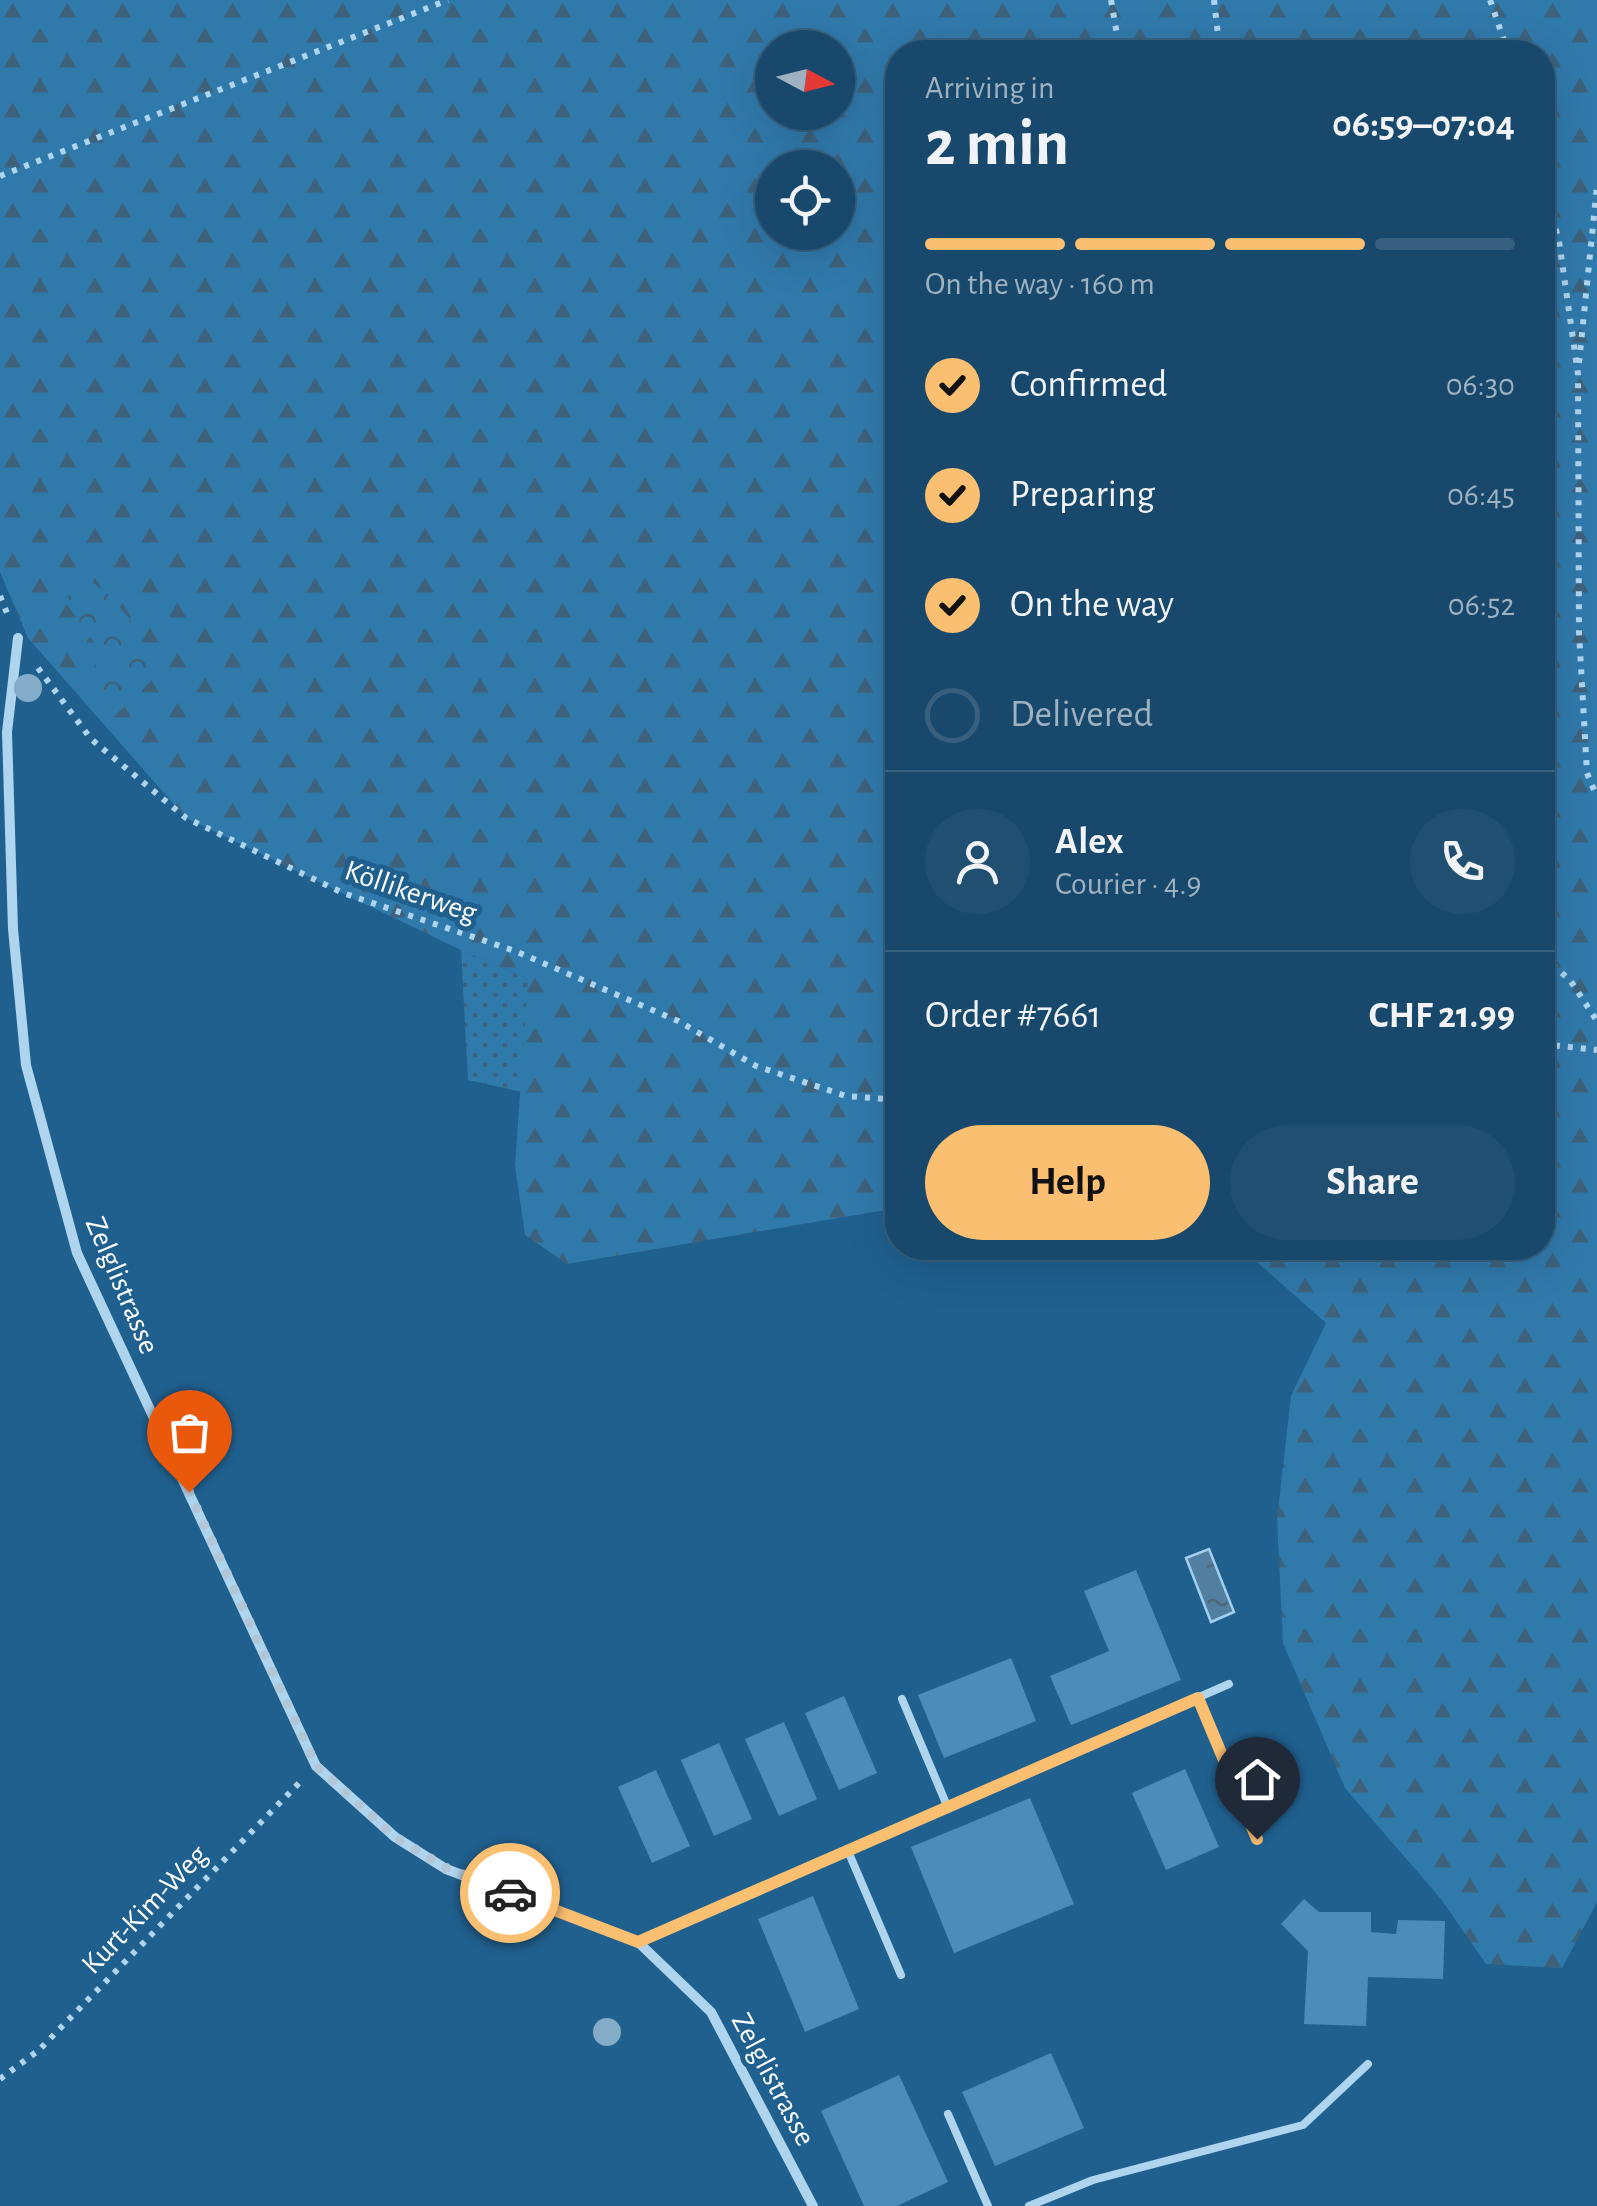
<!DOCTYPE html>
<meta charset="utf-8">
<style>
:root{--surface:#18486b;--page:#214f71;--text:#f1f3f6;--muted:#9fb2c1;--line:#36607e;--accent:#fabf70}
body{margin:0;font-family:"Alegreya Sans",sans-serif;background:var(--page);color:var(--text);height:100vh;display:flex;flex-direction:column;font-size:38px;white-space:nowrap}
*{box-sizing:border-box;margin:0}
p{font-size:32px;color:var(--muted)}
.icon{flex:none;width:55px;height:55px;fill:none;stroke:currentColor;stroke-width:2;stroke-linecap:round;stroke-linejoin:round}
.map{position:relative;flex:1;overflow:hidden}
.drawer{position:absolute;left:885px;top:40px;width:670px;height:1220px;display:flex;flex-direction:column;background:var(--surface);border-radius:40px;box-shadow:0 10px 40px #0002,0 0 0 2px var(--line)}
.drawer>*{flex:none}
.needle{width:65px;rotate:97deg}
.buttons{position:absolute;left:755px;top:30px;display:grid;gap:20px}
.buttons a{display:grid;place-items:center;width:100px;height:100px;border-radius:50%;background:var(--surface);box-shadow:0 10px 40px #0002,0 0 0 2px var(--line);font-size:50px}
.pin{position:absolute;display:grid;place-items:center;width:85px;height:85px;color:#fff;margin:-102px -42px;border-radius:50% 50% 50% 0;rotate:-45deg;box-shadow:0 0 10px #0007}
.pin .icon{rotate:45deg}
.courier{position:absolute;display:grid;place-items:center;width:100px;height:100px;margin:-50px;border:8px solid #fabf70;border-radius:50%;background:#fff;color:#222;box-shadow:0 2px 12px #0007}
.head em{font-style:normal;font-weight:700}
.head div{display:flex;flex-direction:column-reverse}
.head{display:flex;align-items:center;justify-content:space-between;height:170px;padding:0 40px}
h1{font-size:65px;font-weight:700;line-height:75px}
.bar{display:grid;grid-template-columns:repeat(4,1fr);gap:15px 10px;align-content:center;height:120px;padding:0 40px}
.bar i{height:12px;border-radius:8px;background:var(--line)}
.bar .active{background:var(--accent)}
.bar p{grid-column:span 4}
.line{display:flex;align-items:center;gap:25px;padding:0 40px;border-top:2px solid var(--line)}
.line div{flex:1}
.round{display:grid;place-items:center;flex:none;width:105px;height:105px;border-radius:52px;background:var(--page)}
ol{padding:0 40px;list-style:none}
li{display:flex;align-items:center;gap:30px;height:110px}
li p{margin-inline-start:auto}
li .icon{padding:10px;border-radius:50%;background:var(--accent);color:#111;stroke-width:4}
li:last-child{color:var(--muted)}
li i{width:55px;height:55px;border:5px solid var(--line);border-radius:50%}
.primary-button{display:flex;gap:20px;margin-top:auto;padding:20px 40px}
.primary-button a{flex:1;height:115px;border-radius:60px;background:var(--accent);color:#111;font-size:40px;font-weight:700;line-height:115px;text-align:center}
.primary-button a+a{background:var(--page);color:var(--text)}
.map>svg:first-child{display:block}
.grass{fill:url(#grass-dots)}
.forest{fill:url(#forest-firs);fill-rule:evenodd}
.park{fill:url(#park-crowns)}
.water{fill:url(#water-ripples);stroke:#a3d0ee;stroke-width:2.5}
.building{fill:#4c8cb8}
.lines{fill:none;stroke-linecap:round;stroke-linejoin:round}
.path{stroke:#afd4ed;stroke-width:6;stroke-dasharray:5 8;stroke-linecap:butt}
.service{stroke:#afd4ed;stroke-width:8}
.minor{stroke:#afd4ed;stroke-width:10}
.tree{fill:#84acc9}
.done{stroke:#b1c7d8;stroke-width:10;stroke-dasharray:0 18}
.route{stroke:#fabf70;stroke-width:12}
.labels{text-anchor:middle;stroke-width:10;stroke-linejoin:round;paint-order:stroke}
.street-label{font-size:30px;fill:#fff;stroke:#20608f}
</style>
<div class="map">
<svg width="1597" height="2206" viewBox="0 0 1597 2206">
<defs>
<pattern id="grass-dots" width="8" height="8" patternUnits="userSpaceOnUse" patternTransform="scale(2.5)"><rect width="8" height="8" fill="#3079ab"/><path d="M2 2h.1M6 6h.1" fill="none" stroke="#3e627c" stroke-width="1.8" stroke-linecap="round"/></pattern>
<pattern id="forest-firs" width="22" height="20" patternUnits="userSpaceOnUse" patternTransform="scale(2.5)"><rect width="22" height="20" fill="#3079ab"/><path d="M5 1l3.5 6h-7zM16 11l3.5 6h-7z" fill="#3e627c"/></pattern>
<pattern id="park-crowns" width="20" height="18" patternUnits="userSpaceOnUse" patternTransform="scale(2.5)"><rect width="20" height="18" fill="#3079ab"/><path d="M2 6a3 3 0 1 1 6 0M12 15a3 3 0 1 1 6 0" fill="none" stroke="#3e627c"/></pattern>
<pattern id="water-ripples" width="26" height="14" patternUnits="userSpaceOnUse" patternTransform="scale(2.5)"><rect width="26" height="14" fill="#527fa0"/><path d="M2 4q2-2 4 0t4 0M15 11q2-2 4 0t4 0" fill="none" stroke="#4f687a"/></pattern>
</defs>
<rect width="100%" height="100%" fill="#20608f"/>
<path class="grass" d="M461,950L528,979L522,1092L468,1080Z"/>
<path class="forest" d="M0,0H1597V1902L1562,1968L1486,1964L1441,1899L1345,1788L1283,1643L1277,1519L1291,1396L1326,1323L1241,1248H1542V52H898L897,1208L567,1264L525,1235L515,1166L528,979L461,950L186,818L28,638L0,572ZM772,48H838V112H772ZM772,168H838V232H772Z"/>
<path class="park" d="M85,577L112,597L137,629L151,681L110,720L83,687L102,654L64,600Z"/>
<path class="water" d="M1209,1549L1234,1612L1211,1622L1186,1558Z"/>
<path class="building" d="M1136,1570L1181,1680L1071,1725L1050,1676L1109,1651L1084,1591Z
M1011,1658L1036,1721L944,1758L918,1695Z
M844,1696L877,1773L839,1790L805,1713Z
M784,1722L817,1799L779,1816L745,1739Z
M719,1743L752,1819L714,1836L681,1760Z
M1185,1769L1219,1847L1166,1870L1132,1793Z
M656,1770L690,1846L652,1863L618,1787Z
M1030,1798L1074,1904L954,1953L911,1847Z
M813,1896L859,2009L805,2032L758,1919Z
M1304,1899L1319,1912H1371V1932L1396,1934L1398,1920L1445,1921L1443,1979L1368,1977L1366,2026L1304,2024L1308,1951L1281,1924Z
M1051,2053L1084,2128L995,2166L962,2092Z
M899,2075L948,2182L897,2206H864L821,2111Z"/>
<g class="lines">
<path class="path" d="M1111,0L1120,52
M1214,0L1220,52
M1490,0L1508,52
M0,176L448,0
M1542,179L1559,241L1578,374L1579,632L1587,773L1597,797
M1579,363L1597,186
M0,596L9,618
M38,668L91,739L186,818L343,893L515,951L678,1021L756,1066L846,1096L898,1100
M1542,956L1570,980L1597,1021
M1542,1044L1597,1050
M0,2079L39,2050L301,1781"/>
<path class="service" d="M1198,1698L1257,1839
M902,1699L948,1808
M848,1851L901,1975
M638,1942L1229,1684
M948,2114L988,2206
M1029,2206L1093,2180L1303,2125L1368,2064"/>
<path class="minor" d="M18,638L7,732L13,929L26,1065L77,1253L316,1766L395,1837L446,1869L638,1942L711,2012L813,2206"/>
</g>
<g class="tree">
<circle cx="28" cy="688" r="14"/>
<circle cx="607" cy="2032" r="14"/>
</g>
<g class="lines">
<path class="done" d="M189,1492L316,1766L395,1837L446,1868L510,1893"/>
<path class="route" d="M510,1893L638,1942L1198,1698L1257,1839"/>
</g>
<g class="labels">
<g class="street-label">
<text transform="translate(411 891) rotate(19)" y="10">Köllikerweg</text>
<text transform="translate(123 1285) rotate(67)" y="10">Zelglistrasse</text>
<text transform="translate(144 1909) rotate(-46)" y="10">Kurt-Kim-Weg</text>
<text transform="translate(774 2079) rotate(62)" y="10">Zelglistrasse</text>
</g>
</g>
</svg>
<div class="buttons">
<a><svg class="needle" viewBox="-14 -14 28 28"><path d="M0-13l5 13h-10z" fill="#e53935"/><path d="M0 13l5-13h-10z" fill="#9fb2c1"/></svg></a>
<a><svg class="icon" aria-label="locate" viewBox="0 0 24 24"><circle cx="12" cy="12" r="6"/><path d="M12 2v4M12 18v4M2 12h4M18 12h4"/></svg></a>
</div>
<div class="pin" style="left:189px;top:1492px;background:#ea580c"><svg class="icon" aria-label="bag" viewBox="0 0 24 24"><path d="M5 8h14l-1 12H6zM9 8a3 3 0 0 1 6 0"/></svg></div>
<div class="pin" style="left:1257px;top:1839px;background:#1f2937"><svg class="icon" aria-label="home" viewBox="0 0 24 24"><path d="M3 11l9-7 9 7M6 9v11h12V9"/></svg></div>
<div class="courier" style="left:510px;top:1893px"><svg class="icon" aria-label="car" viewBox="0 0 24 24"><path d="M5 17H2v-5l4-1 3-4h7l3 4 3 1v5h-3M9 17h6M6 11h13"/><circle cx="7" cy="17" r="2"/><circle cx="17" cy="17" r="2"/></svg></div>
<section class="drawer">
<div class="head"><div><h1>2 min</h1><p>Arriving in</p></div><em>06:59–07:04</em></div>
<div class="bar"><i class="active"></i><i class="active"></i><i class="active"></i><i></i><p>On the way · 160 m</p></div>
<ol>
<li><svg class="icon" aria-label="check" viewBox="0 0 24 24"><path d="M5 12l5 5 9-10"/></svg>Confirmed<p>06:30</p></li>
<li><svg class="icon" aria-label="check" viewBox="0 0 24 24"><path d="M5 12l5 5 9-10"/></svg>Preparing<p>06:45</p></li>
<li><svg class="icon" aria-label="check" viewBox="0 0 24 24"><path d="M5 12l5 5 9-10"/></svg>On the way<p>06:52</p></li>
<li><i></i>Delivered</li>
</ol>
<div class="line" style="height:180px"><a class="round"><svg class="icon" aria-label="person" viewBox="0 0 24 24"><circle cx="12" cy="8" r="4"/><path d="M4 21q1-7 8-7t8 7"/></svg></a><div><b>Alex</b><p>Courier · 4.9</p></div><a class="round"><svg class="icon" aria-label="phone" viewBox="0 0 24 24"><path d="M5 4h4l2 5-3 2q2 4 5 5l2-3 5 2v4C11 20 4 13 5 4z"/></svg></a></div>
<div class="line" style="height:130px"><div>Order #7661</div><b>CHF 21.99</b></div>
<div class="primary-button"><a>Help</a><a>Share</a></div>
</section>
</div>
